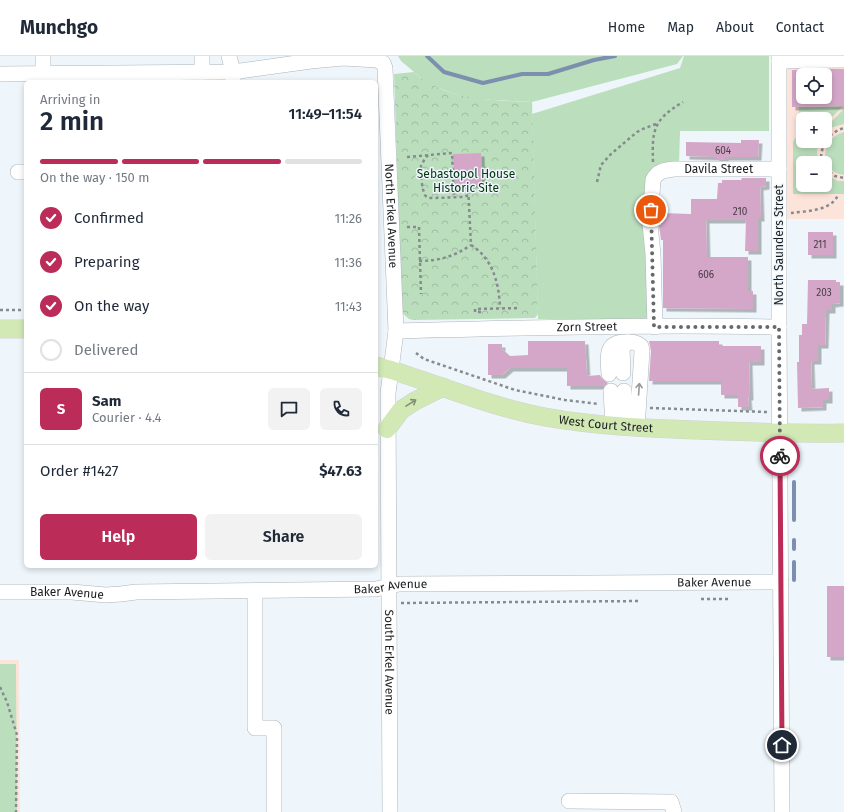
<!DOCTYPE html>
<meta charset="utf-8">
<style>
:root{--surface:#fff;--page:#f2f2f3;--text:#1f2937;--muted:#747a83;--line:#e0e1e3;--accent:#bb2c58}
body{margin:0;font-family:"Fira Sans",sans-serif;background:var(--page);color:var(--text);height:100vh;display:flex;flex-direction:column;font-size:15px;white-space:nowrap}
*{box-sizing:border-box;margin:0}
p{font-size:13px;color:var(--muted)}
.icon{flex:none;width:22px;height:22px;fill:none;stroke:currentColor;stroke-width:2;stroke-linecap:round;stroke-linejoin:round}
.map{position:relative;flex:1;overflow:hidden}
.side{position:absolute;left:24px;top:24px;width:354px;height:488px;display:flex;flex-direction:column;background:var(--surface);border-radius:6px;box-shadow:0 2px 6px #0003}
.side>*{flex:none}
.fabs{position:absolute;left:796px;top:12px;display:grid;gap:8px}
.fabs a{display:grid;place-items:center;width:36px;height:36px;border-radius:6px;background:var(--surface);box-shadow:0 2px 6px #0003;font-size:20px}
.pin{position:absolute;display:grid;place-items:center;width:34px;height:34px;color:#fff;margin:-17px;border:2px solid #fff;border-radius:50%;box-shadow:0 1px 4px #0007}
.courier{position:absolute;display:grid;place-items:center;width:40px;height:40px;margin:-20px;border:3px solid #bb2c58;border-radius:50%;background:#fff;color:#222;box-shadow:0 1px 5px #0007}
.headline em{font-style:normal;font-weight:600}
.headline div{display:flex;flex-direction:column-reverse}
.headline{display:flex;align-items:center;justify-content:space-between;height:68px;padding:0 16px}
h1{font-size:26px;font-weight:600;line-height:30px}
.bar{display:grid;grid-template-columns:repeat(4,1fr);gap:6px 4px;align-content:center;height:48px;padding:0 16px}
.bar i{height:5px;border-radius:3px;background:var(--line)}
.bar .on{background:var(--accent)}
.bar p{grid-column:span 4}
.line{display:flex;align-items:center;gap:10px;padding:0 16px;border-top:1px solid var(--line)}
.line div{flex:1}
.round{display:grid;place-items:center;flex:none;width:42px;height:42px;border-radius:6px;background:var(--page)}
ol{padding:0 16px;list-style:none}
li{display:flex;align-items:center;gap:12px;height:44px}
li p{margin-inline-start:auto}
li .icon{padding:4px;border-radius:50%;background:var(--accent);color:#fff;stroke-width:4}
li:last-child{color:var(--muted)}
li i{width:22px;height:22px;border:2px solid var(--line);border-radius:50%}
.primary-button{display:flex;gap:8px;margin-top:auto;padding:8px 16px}
.primary-button a{flex:1;height:46px;border-radius:6px;background:var(--accent);color:#fff;font-size:16px;font-weight:600;line-height:46px;text-align:center}
.primary-button a+a{background:var(--page);color:var(--text)}
header{display:flex;align-items:center;gap:24px;box-sizing:border-box;height:56px;padding:0 20px;background:var(--surface);border-bottom:1px solid var(--line)}
header strong{font-size:19px}
nav{display:flex;gap:22px;margin-inline-start:auto;font-size:14px}
.map>svg:first-child{display:block}
.education{fill:#fde4db;fill-rule:evenodd}
.green{fill:#bbdebd}
.park{fill:url(#park-crowns)}
.lines{fill:none;stroke-linecap:round;stroke-linejoin:round}
.stream{stroke:#7d8faf;stroke-width:4}
.building{fill:#d4a7c9;filter:url(#shadow)}
.minor-casing{stroke:#adb4b9;stroke-width:16}
.major-casing{stroke:#d1d2d2;stroke-width:19}
.path{stroke:#868b8f;stroke-width:2.5;stroke-dasharray:3 3;stroke-linecap:butt}
.minor{stroke:#fff;stroke-width:15}
.major{stroke:#d2e9b6;stroke-width:18}
.oneway{stroke:#98999a}
.oneway2{stroke:#808d72}
.done{stroke:#65696c;stroke-width:4;stroke-dasharray:0 7.2}
.route{stroke:#bb2c58;stroke-width:5}
.labels{text-anchor:middle;stroke-width:3;stroke-linejoin:round;paint-order:stroke}
.number-label{font-size:10px;fill:#49404a}
.street-label{font-size:12px;fill:#1b1d1f;stroke:#eef6fb}
.park-label{font-size:12px;fill:#063510;stroke:#eef6fb}
</style>
<header>
<strong>Munchgo</strong>
<nav><a>Home</a><a>Map</a><a>About</a><a>Contact</a></nav>
</header>
<div class="map">
<svg width="844" height="756" viewBox="0 0 844 756">
<defs>
<pattern id="park-crowns" width="20" height="18" patternUnits="userSpaceOnUse"><rect width="20" height="18" fill="#bbdebd"/><path d="M2 6a3 3 0 1 1 6 0M12 15a3 3 0 1 1 6 0" fill="none" stroke="#a0bea2"/></pattern>
<filter id="shadow"><feDropShadow dx="3.5" dy="3.5" stdDeviation="0" flood-color="#0004"/></filter>
</defs>
<rect width="100%" height="100%" fill="#eef6fb"/>
<path class="education" d="M787,0H844V163H786ZM803,19H825V41H803ZM803,63H825V85H803ZM803,107H825V129H803Z
M0,604H19L20,756H0Z"/>
<path class="green" d="M398,0H683L677,8L532,46L474,43L452,37L431,29L420,21L401,5Z
M684,0H769V75H680L679,109L656,113L651,263H538L532,58L680,12Z
M843,50L825,68V63H803V85H819L817,94L818,107H803V129H825V118L838,125H844V138H793V86L797,79L799,51Z
M844,53V68L833,71L825,77V72Z
M844,76V119C820,117 818,83 844,76Z
M0,608H16L17,756H0Z"/>
<path class="park" d="M414,16C446,45 492,44 532,46L538,258L535,262L413,264L409,263L402,257L394,18Z"/>
<g class="lines">
<path class="stream" d="M427,0L444,16L483,27L522,18H548L594,4L615,0
M794,426V464
M794,484V493
M794,506V524"/>
</g>
<path class="building" d="M825,13H844V50L792,51V14H803V41H825Z
M741,84H759L758,101H725V104H716V101L686,100V86L741,87Z
M481,97L482,128L455,130L453,98Z
M742,122H766V130L760,131L761,162H758V195H745L746,164H706L707,201H748V235H753V253L663,252V184H661L659,169H661V157L691,158V143H717L718,127H722V124H741Z
M808,176H833V199H808Z
M808,224H836V226H840V247L832,248V254H826L825,289H818V305H811L812,333L829,332V344H823V351L798,352L797,306H799V279H802V268H807Z
M528,285H585L587,320L600,319L602,323L608,327L604,330H567V312H510L502,319H488V288H502V293L510,300L528,299Z
M649,285H719V290H761V306H749L750,341H748L749,351H738V341H737V339H721V325H649L651,295Z
M827,530H844V601H827Z"/>
<g class="lines">
<defs>
<g id="minor">
<path d="M43,0V18"/>
<path d="M202,0V16"/>
<path d="M229,0L233,16V26"/>
<path d="M779,0V271L782,756"/>
<path d="M779,5L844,4"/>
<path id="s1" d="M0,18L233,16L311,5L343,2L377,4L383,7L385,12L396,275L388,337L390,756"/>
<path d="M18,116H26"/>
<path id="s2" d="M655,271L653,198L650,168L653,124C657,115 665,114 674,113H779"/>
<path id="s3" d="M396,275C523,272 651,268 779,271"/>
<path d="M623,317L622,292L628,286"/>
<path d="M609,318C608,302 604,286 626,286C633,286 636,286 641,290L642,295L637,372"/>
<path d="M611,335L613,370"/>
<path d="M624,335L627,371"/>
<path d="M255,535V672H274V756"/>
<path id="s4" d="M0,536H72L106,539L121,538L136,536L376,533L399,528L781,526"/>
<path d="M569,745L671,746L674,756"/>
</g>
<g id="major">
<path d="M0,273H26"/>
<path id="s5" d="M376,310L391,314C442,330 492,351 545,361C595,370 645,372 695,374C745,376 794,378 844,377"/>
<path d="M387,373L401,354L415,345L443,331"/>
</g>
</defs>
<use href="#minor" class="minor-casing"/>
<use href="#major" class="major-casing"/>
<path class="path" d="M825,83L838,74L844,72
M428,99C425,102 423,106 421,110C420,115 422,134 425,139C427,142 430,142 434,142L463,141L469,139
M407,101L452,97L454,141
M653,106C652,74 653,64 683,46
M822,107L821,100L824,85
M825,112L835,120L844,122
M597,126L601,109L611,98L637,76L645,72L656,68
M468,129L471,189C493,203 499,227 500,252
M791,157C807,155 831,155 838,139
M407,171H419L421,238
M419,205C439,205 455,200 471,189
M0,254H26
M481,256H475V253L520,252
M416,297L424,303L515,334L565,344L599,348
M650,352L767,356
M701,543H728
M401,547L641,545
M0,631L7,646L17,679L16,756"/>
<use href="#minor" class="minor"/>
<use href="#major" class="major"/>
</g>
<defs><path id="oneway-shaft" d="M-6 0H5M1.5-3L5.5 0L1.5 3" fill="none" stroke-width="1.6" stroke-linecap="round" stroke-linejoin="round"/></defs>
<use class="oneway" href="#oneway-shaft" transform="translate(639 333) rotate(-86)"/>
<use class="oneway2" href="#oneway-shaft" transform="translate(411 347) rotate(-32)"/>
<g class="lines">
<path class="done" d="M651,154L654,271H779L780,400"/>
<path class="route" d="M780,400L782,689"/>
</g>
<g class="labels">
<g class="number-label">
<text x="723" y="98">604</text>
<text x="740" y="159">210</text>
<text x="820" y="192">211</text>
<text x="706" y="222">606</text>
<text x="824" y="240">203</text>
</g>
<g class="street-label">
<text dy="4" stroke="none"><textPath href="#s2" startOffset="217">Davila Street</textPath></text>
<text dy="4" stroke="none"><textPath href="#s1" startOffset="538">North Erkel Avenue</textPath></text>
<text transform="translate(779 189) rotate(-90)" y="4">North Saunders Street</text>
<text dy="4" stroke="none"><textPath href="#s3" startOffset="191">Zorn Street</textPath></text>
<text dy="4" stroke="none"><textPath href="#s5" startOffset="238">West Court Street</textPath></text>
<text dy="4" stroke="none"><textPath href="#s4" startOffset="715">Baker Avenue</textPath></text>
<text dy="4" stroke="none"><textPath href="#s4" startOffset="391">Baker Avenue</textPath></text>
<text dy="4" stroke="none"><textPath href="#s4" startOffset="67">Baker Avenue</textPath></text>
<text dy="4" stroke="none"><textPath href="#s1" startOffset="985">South Erkel Avenue</textPath></text>
</g>
<g class="park-label">
<text x="466" y="122">Sebastopol House<tspan x="466" dy="14">Historic Site</tspan></text>
</g>
</g>
</svg>
<div class="fabs">
<a><svg class="icon" aria-label="locate" viewBox="0 0 24 24"><circle cx="12" cy="12" r="6"/><path d="M12 2v4M12 18v4M2 12h4M18 12h4"/></svg></a>
<a>+</a>
<a>−</a>
</div>
<div class="pin" style="left:651px;top:154px;background:#ea580c"><svg class="icon" aria-label="bag" viewBox="0 0 24 24"><path d="M5 8h14l-1 12H6zM9 8a3 3 0 0 1 6 0"/></svg></div>
<div class="pin" style="left:782px;top:689px;background:#1f2937"><svg class="icon" aria-label="home" viewBox="0 0 24 24"><path d="M3 11l9-7 9 7M6 9v11h12V9"/></svg></div>
<div class="courier" style="left:780px;top:400px"><svg class="icon" aria-label="bike" viewBox="0 0 24 24"><circle cx="6" cy="16" r="4"/><circle cx="18" cy="16" r="4"/><path d="M6 16l4-8h5l3 8M10 8l3 8H6M13 5h3"/></svg></div>
<section class="side">
<div class="headline"><div><h1>2 min</h1><p>Arriving in</p></div><em>11:49–11:54</em></div>
<div class="bar"><i class="on"></i><i class="on"></i><i class="on"></i><i></i><p>On the way · 150 m</p></div>
<ol>
<li><svg class="icon" aria-label="check" viewBox="0 0 24 24"><path d="M5 12l5 5 9-10"/></svg>Confirmed<p>11:26</p></li>
<li><svg class="icon" aria-label="check" viewBox="0 0 24 24"><path d="M5 12l5 5 9-10"/></svg>Preparing<p>11:36</p></li>
<li><svg class="icon" aria-label="check" viewBox="0 0 24 24"><path d="M5 12l5 5 9-10"/></svg>On the way<p>11:43</p></li>
<li><i></i>Delivered</li>
</ol>
<div class="line" style="height:72px"><b class="round" style="background:var(--accent);color:#fff">S</b><div><b>Sam</b><p>Courier · 4.4</p></div><a class="round"><svg class="icon" aria-label="chat" viewBox="0 0 24 24"><path d="M4 5h16v11H9l-5 4z"/></svg></a><a class="round"><svg class="icon" aria-label="phone" viewBox="0 0 24 24"><path d="M5 4h4l2 5-3 2q2 4 5 5l2-3 5 2v4C11 20 4 13 5 4z"/></svg></a></div>
<div class="line" style="height:52px"><div>Order #1427</div><b>$47.63</b></div>
<div class="primary-button"><a>Help</a><a>Share</a></div>
</section>
</div>
